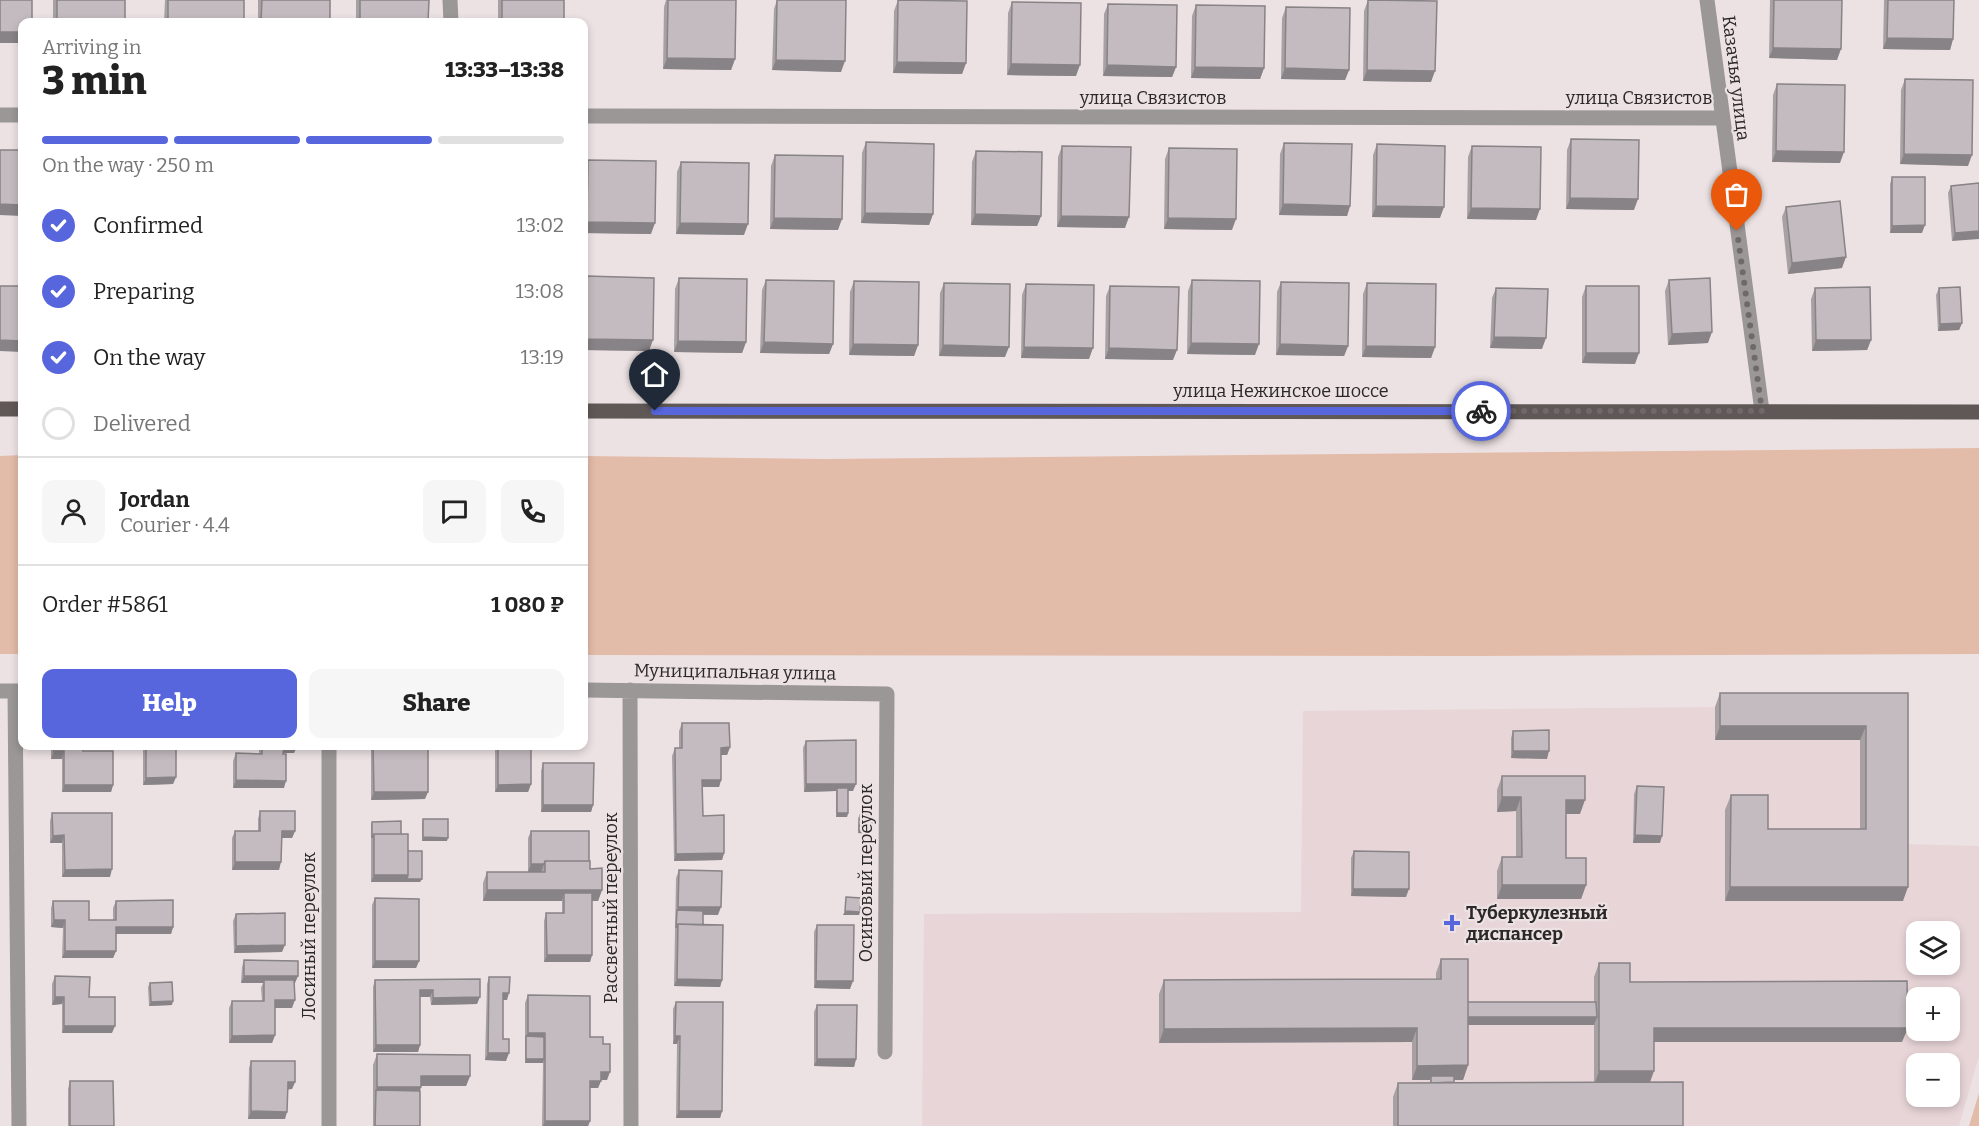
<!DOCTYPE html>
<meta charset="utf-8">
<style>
:root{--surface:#fff;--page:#f6f6f6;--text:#222;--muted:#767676;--line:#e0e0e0;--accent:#5766dc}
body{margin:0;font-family:Bitter,serif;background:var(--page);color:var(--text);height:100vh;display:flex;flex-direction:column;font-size:22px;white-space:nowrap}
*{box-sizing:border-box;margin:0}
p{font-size:20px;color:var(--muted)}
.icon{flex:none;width:33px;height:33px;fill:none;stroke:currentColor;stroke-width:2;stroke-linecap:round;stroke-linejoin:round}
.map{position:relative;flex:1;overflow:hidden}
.panel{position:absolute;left:18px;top:18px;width:570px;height:732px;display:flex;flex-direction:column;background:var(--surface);border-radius:12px;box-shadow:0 3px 9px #0003}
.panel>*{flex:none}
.tools{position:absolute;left:1906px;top:921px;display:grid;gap:12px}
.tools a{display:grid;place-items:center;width:54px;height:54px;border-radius:12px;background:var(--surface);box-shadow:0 3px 9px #0003;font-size:30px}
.pin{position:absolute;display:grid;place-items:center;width:51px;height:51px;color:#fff;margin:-62px -26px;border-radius:50% 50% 50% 0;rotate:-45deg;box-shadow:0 0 6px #0007}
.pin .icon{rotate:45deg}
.courier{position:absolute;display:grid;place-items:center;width:60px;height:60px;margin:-30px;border:4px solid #5766dc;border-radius:50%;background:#fff;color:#222;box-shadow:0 2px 8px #0007}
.headline em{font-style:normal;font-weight:800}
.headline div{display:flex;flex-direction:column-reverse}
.headline{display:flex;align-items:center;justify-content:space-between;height:102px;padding:0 24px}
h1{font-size:39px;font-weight:800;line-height:45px}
.bar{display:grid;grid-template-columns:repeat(4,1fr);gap:9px 6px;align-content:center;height:72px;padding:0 24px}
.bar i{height:8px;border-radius:4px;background:var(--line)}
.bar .current{background:var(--accent)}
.bar p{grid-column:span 4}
.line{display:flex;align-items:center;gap:15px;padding:0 24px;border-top:2px solid var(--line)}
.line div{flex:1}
.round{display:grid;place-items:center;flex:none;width:63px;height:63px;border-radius:12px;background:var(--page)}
ol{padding:0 24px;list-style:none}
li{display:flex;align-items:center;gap:18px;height:66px}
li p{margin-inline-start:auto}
li .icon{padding:6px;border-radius:50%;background:var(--accent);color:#fff;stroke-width:4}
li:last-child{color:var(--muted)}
li i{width:33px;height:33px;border:3px solid var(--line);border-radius:50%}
.cta{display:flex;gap:12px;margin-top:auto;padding:12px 24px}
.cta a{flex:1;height:69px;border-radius:12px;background:var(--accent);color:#fff;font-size:24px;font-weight:800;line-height:69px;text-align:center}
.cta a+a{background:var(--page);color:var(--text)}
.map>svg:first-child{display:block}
.built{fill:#e8d5d8;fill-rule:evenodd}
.green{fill:#e3bba9}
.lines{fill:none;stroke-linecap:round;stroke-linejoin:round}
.minor{stroke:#9b9797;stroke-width:15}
.major{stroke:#5f5857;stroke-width:15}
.wall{fill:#a8a1a4;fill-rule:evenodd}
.shaded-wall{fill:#888386}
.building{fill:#c3bbbf;stroke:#888386;stroke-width:1.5}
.done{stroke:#6f6969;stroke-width:6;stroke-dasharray:0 10.8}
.route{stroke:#5766dc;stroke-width:8}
.poi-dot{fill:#5766dc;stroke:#ece2e3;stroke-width:2}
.labels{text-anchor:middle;stroke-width:4.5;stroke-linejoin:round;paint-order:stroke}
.street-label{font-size:18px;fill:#2b2828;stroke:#ece2e3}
.poi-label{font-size:18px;font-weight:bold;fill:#2b2828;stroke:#ece2e3;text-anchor:start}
</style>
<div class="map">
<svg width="1979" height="1126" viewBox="0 0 1979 1126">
<rect width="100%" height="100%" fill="#ece2e3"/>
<path class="built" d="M1715,707H1903V844L1979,846V1056L1959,1126H922L924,914L1301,912L1303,711ZM1917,932H1950V964H1917ZM1917,998H1950V1030H1917ZM1917,1064H1950V1096H1917Z"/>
<path class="green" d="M1979,448V654L1474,656L584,655V456L825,459Z
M22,455V654H0V456Z
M1979,1093V1126H1969Z"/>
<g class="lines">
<path class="minor" d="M450,0L451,22
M1707,0L1762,411
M0,115H22
M584,116L1721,118
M584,690L887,694L885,1052
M630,690L631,1126
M0,691H22
M15,691L19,1126
M329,746V1126"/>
<path class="major" d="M0,409H22
M584,411L1979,412"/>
</g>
<path class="wall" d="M53,0H125V22H53Z
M165,0H244V22H164Z
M258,0H330V22H258Z
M356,0H429L428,22H356Z
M498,0H564V22H498Z
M666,0H736L735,59L731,70L663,69L664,7Z
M777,0H846L841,72L772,70L774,9Z
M898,0L966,63L962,74L893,73L894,11Z
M1368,0L1431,82L1363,81L1364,11Z
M1770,0H1842L1837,60L1769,58Z
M1884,0H1954L1953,39L1950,50L1883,49Z
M1012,2L1076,76L1007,75L1008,13Z
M1108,4L1176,67L1172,77L1103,76L1104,14Z
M1196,5L1264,68L1260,79L1191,78L1192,16Z
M1286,7L1349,70L1345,80L1281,79L1282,18Z
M1905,79L1968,166L1900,164L1901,90Z
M1777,84L1840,163L1772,162L1773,95Z
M1571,139L1634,210L1566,209L1567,150Z
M866,142L933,214L929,225L861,223L862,153Z
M1284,143L1350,206L1347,216L1279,215L1280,154Z
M1377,144L1440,218L1372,217L1373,155Z
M1062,146L1125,228L1057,227L1058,157Z
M1472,146L1536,220L1467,219L1468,157Z
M1169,148L1232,230L1164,229L1165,159Z
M976,151L1041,216L1037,226L971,225L972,162Z
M775,155L838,230L770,229L771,166Z
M588,160L651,234L584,233V171Z
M681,162L744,235L676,234L677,172Z
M1892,177L1922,233H1890V184Z
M1979,183L1952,241L1948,193L1951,186Z
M1786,207L1842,268L1788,274L1782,217Z
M586,276L649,351L584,350V282Z
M679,278L746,342L742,353L674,352L675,289Z
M766,280L833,344L829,354L760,353L762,290Z
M1192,280L1255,355L1187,354L1188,291Z
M1669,280L1708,343L1668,345L1665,291Z
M854,281L918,345L914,356L849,355L850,292Z
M1281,282L1348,346L1344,356L1276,355L1277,292Z
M944,283L1005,357L939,356L940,293Z
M1367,283L1435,347L1431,358L1362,357L1363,294Z
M1026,284L1089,359L1021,358L1022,295Z
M1110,286L1173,360L1105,359L1106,296Z
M1586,286L1635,364L1582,363V297Z
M1496,288L1542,349L1490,348L1492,298Z
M1815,288L1871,340L1867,350L1812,351L1811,299Z
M1939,288L1962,323L1959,330L1938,331L1936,295Z
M1720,693H1908L1903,901H1725V810L1731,795L1768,829H1860V740H1715V707Z
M682,723L730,747L727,755H721V780L719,787H702L703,816L724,853L722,860L674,861L672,756L675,748H679V731Z
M1513,731L1547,759L1511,758V738Z
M806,741L853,791H848V813L847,817H836V791L804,792L803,748Z
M51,746H83V751L113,785L111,792H62V759H51Z
M143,746H176V777L173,784L143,785Z
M259,746H297L294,753H283L284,788H233V761L236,753L259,754Z
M371,746H421L425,799L371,800Z
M495,746H531V784L528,792H495Z
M543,763L593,805L591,812H541V771Z
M1502,776L1580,814H1566V858L1586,885L1581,899H1497V871L1502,857H1516V811L1497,812V790Z
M1637,786L1660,843H1633L1634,794Z
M260,811L295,831L292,838H282L279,870H232V838L235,831H258V819Z
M52,813L110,877H62V843H50V821Z
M860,815L871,834L858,833V818Z
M423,819L447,841H422V823Z
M372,822L401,834L422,879L420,882H371V825Z
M531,831L589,861L590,869L602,890L598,901H592V955L590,962H544V921L546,913H562V901H483V883L487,872H528V838Z
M1354,851L1406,897L1351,896V858Z
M679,870L718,915H703V925L722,980L720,987L674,986L676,878Z
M375,898L419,961L416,968H372V905Z
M53,901L89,920H113V908L116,901L173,927L171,934H116V951L113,958H62L63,928L51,927V908Z
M236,914L282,952L234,953L233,921Z
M817,925L850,989L814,988V932Z
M1441,959L1468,1002H1594V977L1599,963L1630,982L1902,1042H1654L1650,1082L1683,1126H1393V1097L1398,1083H1430V1080H1412V1042L1159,1043V994L1164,980L1436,979V973ZM1468,1025H1594V1082H1454V1080H1463L1468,1065Z
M244,960L298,976L294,983L292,1008H275V1035L272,1043H229V1008L232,1001H262L261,988L263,983H241L242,967Z
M55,976L89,997L112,1033H62V1004L52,1005V984Z
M489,977L507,1000H503V1039L506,1061L485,1060L487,984Z
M480,979L477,1004L431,1005L430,997H420V1045L418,1052H373V987L375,980Z
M150,983L172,1005L149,1006L148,987Z
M528,995L603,1044L607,1080H601L598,1088H590V1121L588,1126H542L543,1063H525V1003Z
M676,1002L722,1111L720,1118H676L677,1044H673V1009Z
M817,1005L856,1059L854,1067L814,1066V1012Z
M377,1054L470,1076L466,1086H421L420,1091V1126H373V1065Z
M251,1061L295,1082L292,1089H288L285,1119H248L249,1068Z
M70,1081L114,1126H68V1089Z"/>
<path class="shaded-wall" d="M0,32H22V43H0Z
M1887,38L1953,39L1950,50L1883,49Z
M1773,48L1841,49L1837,60L1769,58Z
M667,58L735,59L731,70L663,69Z
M776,60L845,61L841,72L772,70Z
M897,62L966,63L962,74L893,73Z
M1011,64L1080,65L1076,76L1007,75Z
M1107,65L1176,67L1172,77L1103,76Z
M1195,67L1264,68L1260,79L1191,78Z
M1285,68L1349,70L1345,80L1281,79Z
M1367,70L1435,71L1431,82L1363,81Z
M1776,151L1844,152L1840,163L1772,162Z
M1904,154L1972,155L1968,166L1900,164Z
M1570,198L1638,199L1634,210L1566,209Z
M0,204L22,205V216L0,215Z
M1283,204L1350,206L1347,216L1279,215Z
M1376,206L1444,207L1440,218L1372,217Z
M1471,208L1540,209L1536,220L1467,219Z
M865,213L933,214L929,225L861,223Z
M975,214L1041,216L1037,226L971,225Z
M1061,216L1129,217L1125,228L1057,227Z
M774,218L842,219L838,230L770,229Z
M1168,218L1236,219L1232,230L1164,229Z
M587,222L655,223L651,234L584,233Z
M680,223L748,224L744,235L676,234Z
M1925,225L1922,233H1890L1892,226Z
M1979,231V239L1952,241L1955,233Z
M1846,257L1842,268L1788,274L1792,263Z
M1962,323L1959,330L1938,331L1940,324Z
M1712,332L1708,343L1668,345L1672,334Z
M1494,337L1546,338L1542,349L1490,348Z
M585,339L653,340L649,351L584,350V342Z
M0,340L22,341V352L0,351Z
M1816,340H1871L1867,350L1812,351Z
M678,341L746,342L742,353L674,352Z
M764,342L833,344L829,354L760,353Z
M1191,343L1259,344L1255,355L1187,354Z
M853,344L918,345L914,356L849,355Z
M1280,344L1348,346L1344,356L1276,355Z
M943,345L1009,347L1005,357L939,356Z
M1366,346L1435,347L1431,358L1362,357Z
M1024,347L1093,348L1089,359L1021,358Z
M1109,348L1177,350L1173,360L1105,359Z
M1586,353H1639L1635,364L1582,363Z
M1720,726H1866L1860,740H1715Z
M284,746H297L294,753H281Z
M730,747L727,755H718L721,748Z
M54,751H64L62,759H51Z
M1513,751H1549L1547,759L1511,758Z
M176,777L173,784L143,785L146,778Z
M236,780L286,781L284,788H233Z
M702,780H721L719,787H699Z
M531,784L528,792H495L498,785Z
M806,784H856L853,791H837V788L836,791L804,792Z
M64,785H113L111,792H62Z
M374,792H428L425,799L371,800Z
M1502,797H1521L1516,811L1497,812Z
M1566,800H1585L1580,814H1561Z
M543,805H593L591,812H541Z
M837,813H848L847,817H836Z
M859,830H872L871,834L858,833Z
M282,831H295L292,838H279Z
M64,835L62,843H50L53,836Z
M1635,835L1662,836L1660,843H1633Z
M423,837L448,838L447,841H422Z
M724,853L722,860L674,861L676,854Z
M235,862H281L279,870H232Z
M531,864H544L541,872H528Z
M112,869L110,877H62L65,870Z
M374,875H408L422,879L420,882H371Z
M1502,885H1586L1581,899H1497Z
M1730,887H1908L1903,901H1725Z
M1353,889H1409L1406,897L1351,896Z
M487,890H602L598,901H564V893L562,901H483Z
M678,907H721L718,915L676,914Z
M845,911L860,912L859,915H843Z
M54,920H65L63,928L51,927Z
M116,927H173L171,934H113Z
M285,945L282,952L234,953L236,946Z
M65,951H116L113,958H62Z
M547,955H592L590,962H544Z
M375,961H419L416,968H372Z
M244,976H298L295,983H264V980L263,983H241Z
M677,979L722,980L720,987L674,986Z
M816,981H853L850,989L814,988Z
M420,990H433L430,997H417Z
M503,993H509L507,1000H501Z
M55,997H64L62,1004L52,1005Z
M480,997L477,1004L431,1005L433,998Z
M275,1000H295L292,1008H272Z
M173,1001L172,1005L149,1006L151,1002Z
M1466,1017H1597L1594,1025H1463Z
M64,1026H115L112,1033H62Z
M1417,1028L1412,1042L1159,1043L1164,1029Z
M1654,1028H1908L1902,1042H1649Z
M528,1033H545L543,1040L526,1036Z
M275,1035L272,1043H229L232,1036Z
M675,1036H680L677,1044H673Z
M376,1045H420L418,1052H373Z
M488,1053H509L506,1061L485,1060Z
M526,1059H544L543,1063H525Z
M817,1059H856L854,1067L814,1066Z
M1468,1065L1463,1080H1431V1076L1430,1080H1412L1417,1066Z
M1599,1071H1654L1649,1085H1594Z
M601,1072H610L607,1080H598Z
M421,1076H470L466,1086H417Z
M590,1081H601L598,1088H587Z
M288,1082H295L292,1089L285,1090Z
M377,1087H421L417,1098L376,1090L373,1098Z
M251,1111L287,1112L285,1119H248Z
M679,1111H722L720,1118H676Z
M545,1121H590L588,1126H543Z"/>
<path class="building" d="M0,0H32V22H22V32H0Z
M57,0H125V22H57Z
M168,0H244V22H168Z
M262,0H330V22H261Z
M360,0H429L428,22H360Z
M502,0H564V22H502Z
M668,0H736L735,59L667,58Z
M777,0H846L845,61L776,60Z
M898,0L967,1L966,63L897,62Z
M1368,0L1437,1L1435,71L1367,70Z
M1774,0H1842L1841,49L1773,48Z
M1888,0H1954L1953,39L1887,38Z
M1012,2L1081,3L1080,65L1011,64Z
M1108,4L1177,5L1176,67L1107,65Z
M1196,5L1265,6L1264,68L1195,67Z
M1286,7L1350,8L1349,70L1285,68Z
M1905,79L1973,80L1972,155L1904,154Z
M1777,84L1845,85L1844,152L1776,151Z
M1571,139L1639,140L1638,199L1570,198Z
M866,142L934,144L933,214L865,213Z
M1284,143L1352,144L1350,206L1283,204Z
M1377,144L1445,146L1444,207L1376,206Z
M1062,146L1131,147L1129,217L1061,216Z
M1472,146L1541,147L1540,209L1471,208Z
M1169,148L1237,149L1236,219L1168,218Z
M0,150H22V205L0,204Z
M976,151L1042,152L1041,216L975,214Z
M775,155L843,156L842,219L774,218Z
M588,160L656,161L655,223L587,222Z
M681,162L749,163L748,224L680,223Z
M1892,177H1925V225L1892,226Z
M1979,183V231L1955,233L1951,186Z
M1840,201L1846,257L1792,263L1786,207Z
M586,276L654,278L653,340L585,339Z
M679,278L747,279L746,342L678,341Z
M1710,278L1712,332L1672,334L1669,280Z
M766,280L834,281L833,344L764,342Z
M1192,280L1260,281L1259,344L1191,343Z
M854,281L919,282L918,345L853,344Z
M1281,282L1349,283L1348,346L1280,344Z
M944,283L1010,284L1009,347L943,345Z
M1367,283L1436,284L1435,347L1366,346Z
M1026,284L1094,285L1093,348L1024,347Z
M0,286H22V341L0,340Z
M1110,286L1179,287L1177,350L1109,348Z
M1586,286H1639V353H1586Z
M1870,287L1871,340H1816L1815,288Z
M1960,287L1962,323L1940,324L1939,288Z
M1496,288L1548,289L1546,338L1494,337Z
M1720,693H1908V887H1730L1731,795H1768V829H1866V726H1720Z
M682,723H729L730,747L721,748V780H702L703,816L724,815V853L676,854L675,748H682Z
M1549,730V751H1513V731Z
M856,740V784H806V741Z
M54,746H83V751H113V785H64V751H54Z
M146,746H176V777L146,778Z
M262,746H284L283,754H286V781L236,780V753L262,754Z
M373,746H421V748H428V792H374Z
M498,746H531V784L498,785Z
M543,763H594L593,805H543Z
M1502,776H1585V800H1566V858H1586V885H1502V857H1522L1521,797H1502Z
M1637,786L1664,787L1662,836L1635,835Z
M837,788H848V813H837Z
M260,811H295V831H282L281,862H235V831H260Z
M52,813H112V869L65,870L64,835L53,836Z
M860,815H872V830H859Z
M423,819H448V838L423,837Z
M401,821V834H374L372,838V822Z
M531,831H589V861H545L544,864H531Z
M374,834H408V875H374Z
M408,851H422V879H407L408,875Z
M1354,851L1409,852V889H1353Z
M545,861H590V869L602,868V890H487V872H545Z
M679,870L722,871L721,907H678Z
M564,893H592V955H547L546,913H564Z
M846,897L861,898L860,912L845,911Z
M375,898L419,899V961H375Z
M173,900V927H116V951H65V920H54L53,901H89V920H116V901Z
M677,910L703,911V925L678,924L676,928Z
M285,913V945L236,946V914Z
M678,924L723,925L722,980L677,979Z
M817,925H854L853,981H816Z
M1441,959H1468V1065L1417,1066V1028L1164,1029V980L1441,979Z
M244,960L298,961V976H244Z
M1599,963H1630V982L1907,981L1908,1028H1654V1071H1599Z
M55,976L90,977L89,997H115V1026H64V997H55Z
M489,977H510L509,993H503V1039H509V1053H488Z
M480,979V997L433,998V990H420V1045H376L375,980Z
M264,980H294L295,1000H275V1035L232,1036V1001H264Z
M172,982L173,1001L151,1002L150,983Z
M528,995L590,996V1037H603V1044H610V1072H601V1081H590V1121H545V1033H528Z
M676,1002H723L722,1111H679L680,1036H675Z
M1468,1002H1596L1597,1017H1468Z
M817,1005H857L856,1059H817Z
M526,1036L544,1037V1059H526Z
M377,1054L470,1055V1076H421V1087H377Z
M251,1061H295V1082H288L287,1112L251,1111Z
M1431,1076H1454V1082L1431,1083Z
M70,1081H113L114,1126H70Z
M1609,1081H1628V1082H1609Z
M1683,1082V1126H1398V1083Z
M376,1090L420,1091V1126H375Z"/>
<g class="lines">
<path class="done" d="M1481,411H1762L1737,231"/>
<path class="route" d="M655,411H1481"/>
</g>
<path class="poi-dot" d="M1449 914h6v6h6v6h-6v6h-6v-6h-6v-6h6z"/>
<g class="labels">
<g class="street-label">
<text transform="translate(1736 78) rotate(83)" y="6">Казачья улица</text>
<text x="1153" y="104">улица Связистов</text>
<text x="1639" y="104">улица Связистов</text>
<text x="1281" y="397">улица Нежинское шоссе</text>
<text transform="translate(735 672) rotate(1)" y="6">Муниципальная улица</text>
<text transform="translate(866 873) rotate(-90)" y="6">Осиновый переулок</text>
<text transform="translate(611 908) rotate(-90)" y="6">Рассветный переулок</text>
<text transform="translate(309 936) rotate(-90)" y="6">Лосиный переулок</text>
</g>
<g class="poi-label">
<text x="1466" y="919">Туберкулезный<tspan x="1466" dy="21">диспансер</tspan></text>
</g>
</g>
</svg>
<div class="tools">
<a><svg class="icon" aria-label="layers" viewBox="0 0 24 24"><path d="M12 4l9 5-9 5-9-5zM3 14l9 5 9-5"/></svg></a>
<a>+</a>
<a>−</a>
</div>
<div class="pin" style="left:1737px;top:231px;background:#ea580c"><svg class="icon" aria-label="bag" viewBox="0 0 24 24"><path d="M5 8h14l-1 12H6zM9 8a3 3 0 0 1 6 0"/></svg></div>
<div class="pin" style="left:655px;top:411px;background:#1f2937"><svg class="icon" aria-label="home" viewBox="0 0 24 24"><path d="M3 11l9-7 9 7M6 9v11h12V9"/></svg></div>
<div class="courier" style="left:1481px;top:411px"><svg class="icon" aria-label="bike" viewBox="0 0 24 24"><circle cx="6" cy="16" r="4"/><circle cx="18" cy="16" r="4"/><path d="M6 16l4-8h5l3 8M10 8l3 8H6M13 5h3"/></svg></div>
<section class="panel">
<div class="headline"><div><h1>3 min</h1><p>Arriving in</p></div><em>13:33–13:38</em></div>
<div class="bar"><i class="current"></i><i class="current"></i><i class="current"></i><i></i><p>On the way · 250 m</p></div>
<ol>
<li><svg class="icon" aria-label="check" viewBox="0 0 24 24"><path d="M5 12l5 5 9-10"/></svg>Confirmed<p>13:02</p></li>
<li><svg class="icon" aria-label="check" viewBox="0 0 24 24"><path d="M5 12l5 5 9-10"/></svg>Preparing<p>13:08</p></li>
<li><svg class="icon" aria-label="check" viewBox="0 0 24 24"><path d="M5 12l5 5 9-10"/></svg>On the way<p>13:19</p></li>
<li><i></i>Delivered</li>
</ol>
<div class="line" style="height:108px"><a class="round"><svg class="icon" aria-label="person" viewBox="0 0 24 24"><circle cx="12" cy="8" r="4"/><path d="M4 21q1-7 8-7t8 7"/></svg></a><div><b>Jordan</b><p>Courier · 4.4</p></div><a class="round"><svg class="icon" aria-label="chat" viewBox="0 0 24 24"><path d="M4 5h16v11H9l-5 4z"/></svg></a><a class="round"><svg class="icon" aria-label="phone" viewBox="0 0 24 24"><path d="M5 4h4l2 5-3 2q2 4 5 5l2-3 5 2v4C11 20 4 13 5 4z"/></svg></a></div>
<div class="line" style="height:78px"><div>Order #5861</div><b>1 080 ₽</b></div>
<div class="cta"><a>Help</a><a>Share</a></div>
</section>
</div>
